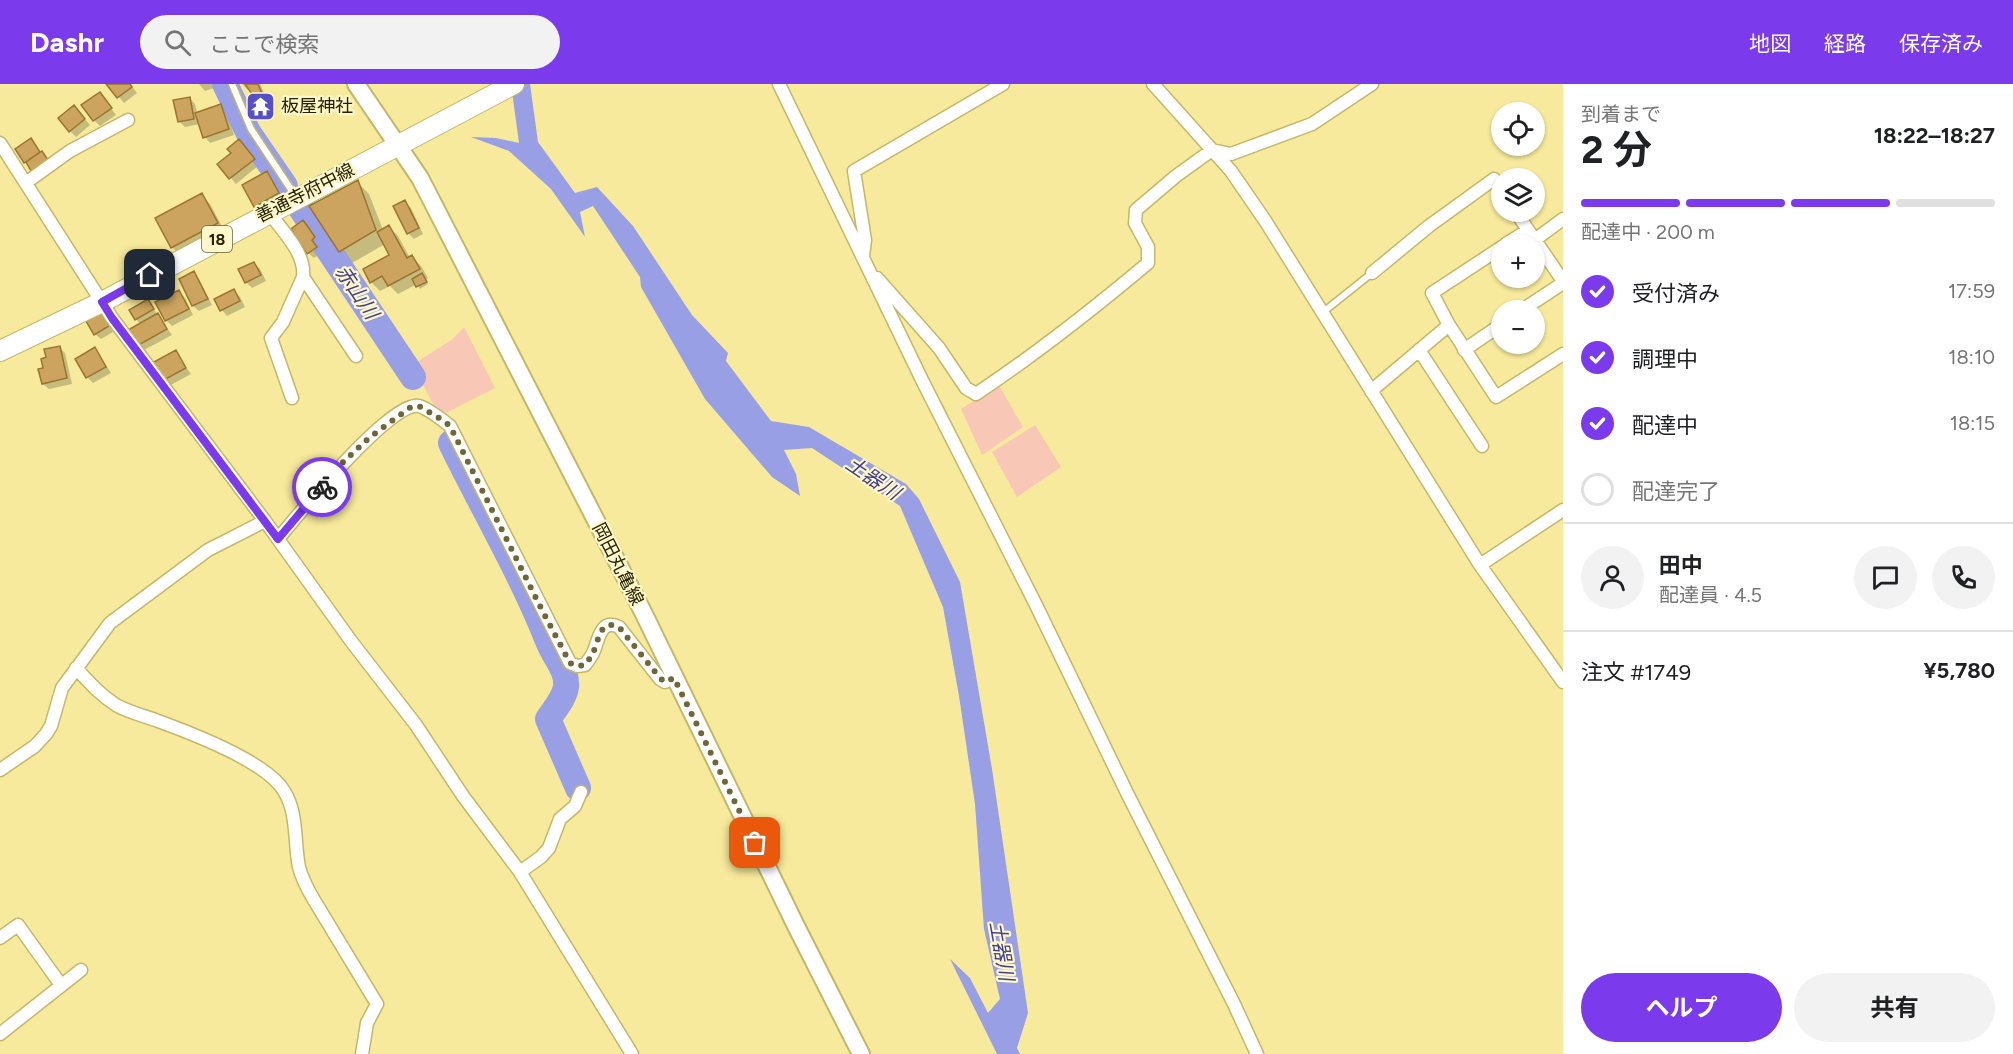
<!DOCTYPE html>
<html lang="ja">
<meta charset="utf-8">
<style>
:root{--surface:#fff;--page:#f2f2f2;--text:#202124;--muted:#757577;--line:#e0e0e0;--accent:#7c3aed}
body{margin:0;font-family:Figtree,"Noto Sans JP",sans-serif;background:var(--page);color:var(--text);height:100vh;display:flex;flex-direction:column;font-size:22px;white-space:nowrap}
*{box-sizing:border-box;margin:0}
p{font-size:20px;color:var(--muted)}
.icon{flex:none;width:33px;height:33px;fill:none;stroke:currentColor;stroke-width:2;stroke-linecap:round;stroke-linejoin:round}
.map{position:relative;flex:1;overflow:hidden}
.sheet{display:flex;flex-direction:column;background:var(--surface);width:450px}
.sheet>*{flex:none}
.controls{position:absolute;left:1491px;top:18px;display:grid;gap:12px}
.controls a{display:grid;place-items:center;width:54px;height:54px;border-radius:50%;background:var(--surface);box-shadow:0 2px 4px #0004;font-size:30px}
.pin{position:absolute;display:grid;place-items:center;width:51px;height:51px;color:#fff;margin:-26px;border-radius:12px;box-shadow:0 3px 9px #0006}
.courier{position:absolute;display:grid;place-items:center;width:60px;height:60px;margin:-30px;border:4px solid #7c3aed;border-radius:50%;background:#fff;color:#222;box-shadow:0 2px 8px #0007}
.overview em{font-style:normal;font-weight:700}
.overview div{display:flex;flex-direction:column-reverse}
.overview{display:flex;align-items:center;justify-content:space-between;height:102px;padding:0 18px}
h1{font-size:39px;font-weight:700;line-height:45px}
.bar{display:grid;grid-template-columns:repeat(4,1fr);gap:9px 6px;align-content:center;height:72px;padding:0 18px}
.bar i{height:8px;border-radius:4px;background:var(--line)}
.bar .selected{background:var(--accent)}
.bar p{grid-column:span 4}
.line{display:flex;align-items:center;gap:15px;padding:0 18px;border-top:2px solid var(--line)}
.line div{flex:1}
.round{display:grid;place-items:center;flex:none;width:63px;height:63px;border-radius:32px;background:var(--page)}
ol{padding:0 18px;list-style:none}
li{display:flex;align-items:center;gap:18px;height:66px}
li p{margin-inline-start:auto}
li .icon{padding:6px;border-radius:50%;background:var(--accent);color:#fff;stroke-width:4}
li:last-child{color:var(--muted)}
li i{width:33px;height:33px;border:3px solid var(--line);border-radius:50%}
.button{display:flex;gap:12px;margin-top:auto;padding:12px 18px}
.button a{flex:1;height:69px;border-radius:36px;background:var(--accent);color:#fff;font-size:24px;font-weight:700;line-height:69px;text-align:center}
.button a+a{background:var(--page);color:var(--text)}
header{display:flex;align-items:center;gap:36px;box-sizing:border-box;height:84px;padding:0 30px;background:var(--accent);color:#fff}
header strong{font-size:28px}
nav{display:flex;gap:33px;margin-inline-start:auto;font-size:21px}
.search{width:420px;height:54px;background:var(--page);display:flex;align-items:center;gap:15px;box-sizing:border-box;padding:0 21px;border-radius:33px;color:var(--muted);font-size:22px}
main{display:flex;flex:1;min-height:0}
.map>svg:first-child{display:block}
.green{fill:#f8c7b6}
.water{fill:#999fe4}
.shadow{fill:#0003}
.lines{fill:none;stroke-linecap:round;stroke-linejoin:round}
.river{stroke:#999fe4;stroke-width:26}
.building{fill:#cca45f;stroke:#9b752f;stroke-width:1.5}
.lane-casing{stroke:#c3b76a;stroke-width:9}
.street-casing{stroke:#c3b76a;stroke-width:15}
.secondary-casing{stroke:#c3b76a;stroke-width:20}
.primary-casing{stroke:#c3b76a;stroke-width:22}
.lane{stroke:#fff;stroke-width:6}
.street{stroke:#fff;stroke-width:12}
.secondary{stroke:#fff;stroke-width:16}
.primary{stroke:#fff;stroke-width:20}
.done{stroke:#6f6737;stroke-width:6;stroke-dasharray:0 10.8}
.route{stroke:#7c3aed;stroke-width:8}
.labels{text-anchor:middle;stroke-width:4.5;stroke-linejoin:round;paint-order:stroke}
.shield{fill:#fef7c9;stroke:#67613d;stroke-width:1.5}
.shield-label{font-size:16px;font-weight:bold;fill:#262101}
.poi-label{font-size:18px;fill:#262101;stroke:#fef7c9;text-anchor:start}
.street-label{font-size:18px;fill:#262101;stroke:#fef7c9}
.water-label{font-size:20px;font-style:italic;fill:#413f90;stroke:#fef7c9}
</style>
<header>
<strong>Dashr</strong>
<div class="search"><svg class="icon" aria-label="search" viewBox="0 0 24 24"><circle cx="10" cy="10" r="6"/><path d="M15 15l6 6"/></svg>ここで検索</div>
<nav><a>地図</a><a>経路</a><a>保存済み</a></nav>
</header>
<main>
<div class="map">
<svg width="1563" height="970" viewBox="0 0 1563 970">
<rect width="100%" height="100%" fill="#f7ea9c"/>
<path class="green" d="M464,243L495,304L440,332L412,281L453,255Z
M999,301L1023,343L982,371L961,325Z
M1035,341L1061,383L1017,413L992,368Z"/>
<path class="water" d="M511,0H530L538,58L575,109L597,103L633,142L692,231L728,269L726,277L771,337L809,343L906,400L919,415L960,498L992,685L1028,929L1017,964L1020,970H997L950,875L970,894L988,929L1000,915L984,845L975,720L959,612L943,523L900,422L812,364L784,366L796,390L800,412L772,393L705,315L641,203L640,193L593,122L580,128L585,153L551,105L509,67L471,53L496,54L519,59Z"/>
<path class="shadow" d="M108,0H130L137,9L124,19Z
M199,0H221L222,1L205,7Z
M242,0H260L268,18L263,21L250,4L248,6Z
M100,10L116,31L100,42L94,36Z
M189,14L195,20L197,29L220,21L226,27L234,51L210,59L205,53L200,40L185,43L179,37Z
M79,28L90,41L76,53L70,47Z
M245,63L259,81L236,100L219,80L233,69Z
M267,89L272,95L284,115L261,128L255,122Z
M357,98L369,110L383,146L389,143L398,152L410,174L412,173L421,182L428,194L425,196L428,200L420,205L417,200L398,210L390,202L380,207L371,198L391,171L385,160L352,179L340,167Z
M201,111L210,120L225,148L181,172L172,163Z
M405,118L411,124L423,150L414,155L408,149Z
M303,138L320,160L316,162L321,169L314,174L308,169Z
M254,179L260,185L266,197L252,204L246,198Z
M194,189L199,195L212,221L199,227L193,222L181,196Z
M234,207L240,213L245,223L227,232L222,226L216,216Z
M179,208L185,214L193,231L172,242L166,236Z
M148,217L172,251L144,266L139,261L141,241L136,235Z
M100,230L113,248L101,255L95,250Z
M59,263L65,269L72,300L49,305L43,300L45,285Z
M94,265L100,271L111,289L93,299L87,293Z
M175,268L191,290L169,302L164,297Z"/>
<g class="lines">
<path class="river" d="M225,0L248,48L285,102
M300,123L413,293
M451,359C483,425 521,489 548,557C554,573 568,586 566,603C564,615 554,626 548,635L578,704"/>
</g>
<path class="building" d="M106,0H130L132,3L117,14Z
M245,0H258L263,12L256,16Z
M100,8L112,24L93,37L81,21Z
M190,13L194,35L178,38L173,16Z
M221,20L229,45L203,54L195,29Z
M74,21L85,35L69,48L58,34Z
M31,54L40,68L24,79L15,65Z
M239,55L255,75L229,95L217,80L231,69L227,65Z
M42,67L48,76L31,87L26,78Z
M267,87L279,109L254,123L242,101Z
M358,96L376,146L339,168L309,122Z
M202,109L218,139L171,164L155,134Z
M405,116L419,144L407,150L393,122Z
M303,136L315,153L312,156L317,163L307,170L291,145Z
M389,141L407,174L412,171L420,185L388,202L382,192L370,199L363,185L389,171L377,148Z
M254,178L261,191L245,199L238,185Z
M194,187L208,215L192,222L179,195Z
M422,189L427,198L416,203L412,195Z
M234,205L240,217L220,227L214,215Z
M179,206L189,225L165,237L155,218Z
M148,215L154,225L135,236L129,226Z
M101,228L109,242L94,251L86,237Z
M158,229L167,245L137,262L128,246Z
M60,262L67,294L42,300L38,285L43,284L41,275L46,273L44,265Z
M95,263L106,283L86,294L75,275Z
M176,266L186,284L162,297L152,279Z"/>
<g class="lines">
<defs>
<path id="lane" d="M232,0L251,45L296,113
M1322,229L1372,189"/>
<path id="street" d="M779,0L922,296L1036,521L1128,711L1234,920L1257,970
M1153,0L1231,87L1266,138L1480,481L1563,598
M0,59L112,234L265,437L351,557L416,641L463,712L520,788L632,970
M27,98L70,67L128,36
M269,128C282,147 306,169 303,193L283,238L271,254L292,314
M1528,146L1563,197
M1536,155L1563,135
M1506,160L1528,146L1516,128
M863,172L865,156L854,87L1003,0
M1372,189L1429,142L1494,95L1502,106
M303,193L356,272
M877,194L939,264L966,304L976,310C1036,270 1092,226 1148,179V163L1135,139L1136,126L1176,92L1212,66L1231,70L1312,40L1372,0
M1522,226L1563,199
M1449,241L1496,313L1563,270
M1419,266L1482,362
M1464,266L1502,240
M1371,307L1449,241L1432,209L1502,163
M278,455C297,432 391,316 419,322C427,324 444,337 450,342L570,579L577,582L585,581C588,577 591,573 593,569C599,556 600,534 619,543L660,595L665,598L674,594
M1480,481L1563,426
M76,584C88,597 100,611 116,621C128,628 145,632 158,637C191,649 267,678 284,707C298,729 294,759 299,783C302,795 308,806 314,816L377,920L367,939L362,970
M0,686L35,662L46,650L51,642L62,604L110,539L208,466L265,437
M520,788L541,773L549,764L560,735L575,722L581,708
M0,854L18,841L61,901
M0,950L81,886"/>
<path id="secondary" d="M356,0L420,94L644,530L796,842L861,970"/>
<path id="primary" d="M0,267L102,218L514,0"/>
</defs>
<use href="#lane" class="lane-casing"/>
<use href="#street" class="street-casing"/>
<use href="#secondary" class="secondary-casing"/>
<use href="#primary" class="primary-casing"/>
<use href="#lane" class="lane"/>
<use href="#street" class="street"/>
<use href="#secondary" class="secondary"/>
<use href="#primary" class="primary"/>
</g>
<g class="lines">
<path class="done" d="M322,403L340,381L370,353L411,323L419,322L444,337L450,342L542,526L570,579L577,582L585,581C588,577 591,573 593,569C599,556 600,534 619,543L660,594L665,598L674,594L755,759"/>
<path class="route" d="M150,191L102,218L112,234L278,455L322,403"/>
</g>
<defs>
<symbol id="temple-square" viewBox="-11 -11 22 22"><rect x="-9" y="-9" width="18" height="18" rx="4" fill="#5650c8" stroke="#fef7c9"/><path d="M0-6L5-2H3V0L6.5 2.5H4V6H1.5V3h-3V6H-4V2.5H-6.5L-3 0V-2H-5Z" fill="#fff"/></symbol>
</defs>
<g fill-rule="evenodd">
<use href="#temple-square" x="244" y="6" width="33" height="33"/>
</g>
<g class="labels">
<rect class="shield" x="202" y="142" width="30" height="26" rx="4.5"/>
<g class="shield-label">
<text x="217" y="161">18</text>
</g>
<g class="poi-label">
<text x="281" y="28">板屋神社</text>
</g>
<g class="street-label">
<text transform="translate(305 109) rotate(-27)" y="6">善通寺府中線</text>
<text transform="translate(618 480) rotate(63)" y="6">岡田丸亀線</text>
</g>
<g class="water-label">
<text transform="translate(357 208) rotate(56)" y="7">赤山川</text>
<text transform="translate(873 394) rotate(34)" y="7">土器川</text>
<text transform="translate(1002 867) rotate(80)" y="7">土器川</text>
</g>
</g>
</svg>
<div class="controls">
<a><svg class="icon" aria-label="locate" viewBox="0 0 24 24"><circle cx="12" cy="12" r="6"/><path d="M12 2v4M12 18v4M2 12h4M18 12h4"/></svg></a>
<a><svg class="icon" aria-label="layers" viewBox="0 0 24 24"><path d="M12 4l9 5-9 5-9-5zM3 14l9 5 9-5"/></svg></a>
<a>+</a>
<a>−</a>
</div>
<div class="pin" style="left:755px;top:759px;background:#ea580c"><svg class="icon" aria-label="bag" viewBox="0 0 24 24"><path d="M5 8h14l-1 12H6zM9 8a3 3 0 0 1 6 0"/></svg></div>
<div class="pin" style="left:150px;top:191px;background:#1f2937"><svg class="icon" aria-label="home" viewBox="0 0 24 24"><path d="M3 11l9-7 9 7M6 9v11h12V9"/></svg></div>
<div class="courier" style="left:322px;top:403px"><svg class="icon" aria-label="bike" viewBox="0 0 24 24"><circle cx="6" cy="16" r="4"/><circle cx="18" cy="16" r="4"/><path d="M6 16l4-8h5l3 8M10 8l3 8H6M13 5h3"/></svg></div>
</div>
<section class="sheet">
<div class="overview"><div><h1>2 分</h1><p>到着まで</p></div><em>18:22–18:27</em></div>
<div class="bar"><i class="selected"></i><i class="selected"></i><i class="selected"></i><i></i><p>配達中 · 200 m</p></div>
<ol>
<li><svg class="icon" aria-label="check" viewBox="0 0 24 24"><path d="M5 12l5 5 9-10"/></svg>受付済み<p>17:59</p></li>
<li><svg class="icon" aria-label="check" viewBox="0 0 24 24"><path d="M5 12l5 5 9-10"/></svg>調理中<p>18:10</p></li>
<li><svg class="icon" aria-label="check" viewBox="0 0 24 24"><path d="M5 12l5 5 9-10"/></svg>配達中<p>18:15</p></li>
<li><i></i>配達完了</li>
</ol>
<div class="line" style="height:108px"><a class="round"><svg class="icon" aria-label="person" viewBox="0 0 24 24"><circle cx="12" cy="8" r="4"/><path d="M4 21q1-7 8-7t8 7"/></svg></a><div><b>田中</b><p>配達員 · 4.5</p></div><a class="round"><svg class="icon" aria-label="chat" viewBox="0 0 24 24"><path d="M4 5h16v11H9l-5 4z"/></svg></a><a class="round"><svg class="icon" aria-label="phone" viewBox="0 0 24 24"><path d="M5 4h4l2 5-3 2q2 4 5 5l2-3 5 2v4C11 20 4 13 5 4z"/></svg></a></div>
<div class="line" style="height:78px"><div>注文 #1749</div><b>¥5,780</b></div>
<div class="button"><a>ヘルプ</a><a>共有</a></div>
</section>
</main>
